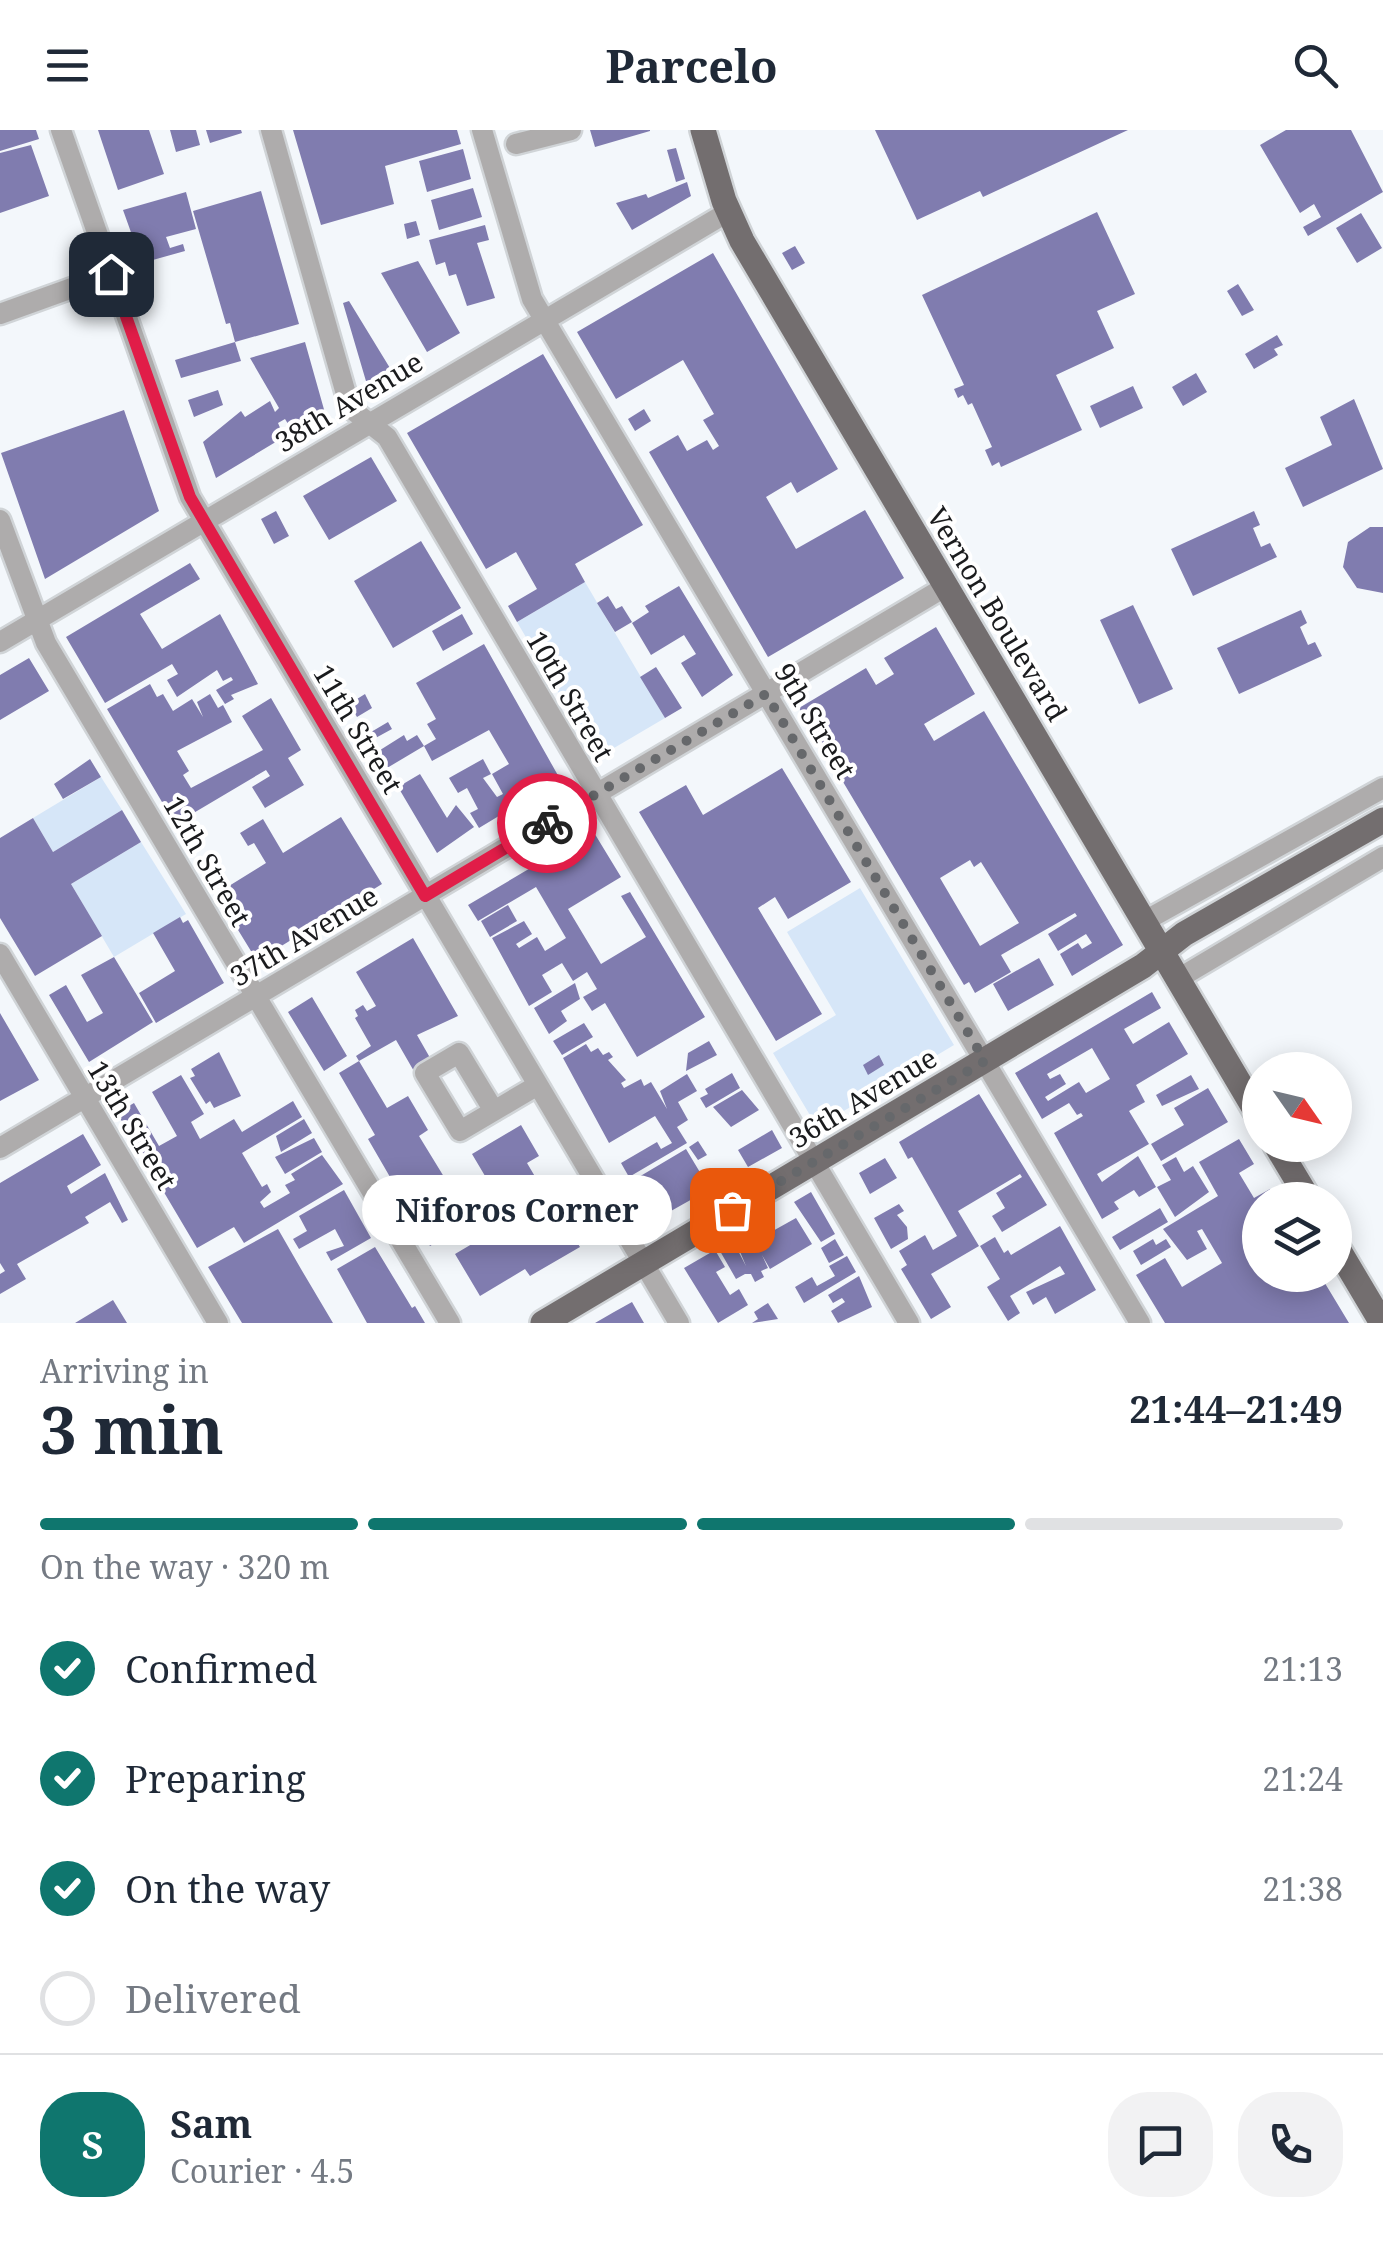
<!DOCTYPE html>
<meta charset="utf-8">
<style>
:root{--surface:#fff;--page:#f2f2f3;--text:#1f2937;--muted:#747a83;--line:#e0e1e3;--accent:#0f766e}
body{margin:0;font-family:"Noto Serif",serif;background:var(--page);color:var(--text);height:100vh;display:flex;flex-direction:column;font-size:38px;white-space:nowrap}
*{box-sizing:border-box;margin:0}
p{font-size:32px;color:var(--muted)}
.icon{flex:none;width:55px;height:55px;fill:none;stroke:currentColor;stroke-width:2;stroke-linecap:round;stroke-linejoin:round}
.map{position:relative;height:1193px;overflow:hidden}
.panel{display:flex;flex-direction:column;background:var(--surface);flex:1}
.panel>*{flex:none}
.needle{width:65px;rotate:124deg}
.controls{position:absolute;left:1242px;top:922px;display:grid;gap:20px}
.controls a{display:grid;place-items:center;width:110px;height:110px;border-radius:50%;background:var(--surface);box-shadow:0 5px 25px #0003;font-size:50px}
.pin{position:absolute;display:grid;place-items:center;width:85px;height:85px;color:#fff;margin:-42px;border-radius:20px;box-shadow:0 5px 15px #0006}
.courier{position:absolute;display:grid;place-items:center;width:100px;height:100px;margin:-50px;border:8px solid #e11d48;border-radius:50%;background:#fff;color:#222;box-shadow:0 2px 12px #0007}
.bubble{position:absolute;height:70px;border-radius:35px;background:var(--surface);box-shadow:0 5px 25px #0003;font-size:32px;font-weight:700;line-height:70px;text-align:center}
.head em{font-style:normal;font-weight:700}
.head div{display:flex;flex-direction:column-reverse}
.head{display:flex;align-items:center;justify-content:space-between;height:170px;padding:0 40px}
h1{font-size:65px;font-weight:700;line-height:75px}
.bar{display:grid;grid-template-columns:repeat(4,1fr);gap:15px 10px;align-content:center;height:120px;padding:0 40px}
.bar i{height:12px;border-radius:8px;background:var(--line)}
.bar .active{background:var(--accent)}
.bar p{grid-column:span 4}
.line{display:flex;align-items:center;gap:25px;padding:0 40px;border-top:2px solid var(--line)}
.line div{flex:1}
.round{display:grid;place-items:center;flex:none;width:105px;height:105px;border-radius:40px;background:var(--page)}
ol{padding:0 40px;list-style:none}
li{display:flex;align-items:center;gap:30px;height:110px}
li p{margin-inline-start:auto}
li .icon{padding:10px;border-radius:50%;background:var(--accent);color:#fff;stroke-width:4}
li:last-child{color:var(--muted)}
li i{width:55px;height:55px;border:5px solid var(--line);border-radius:50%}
header{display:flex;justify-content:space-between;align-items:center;height:130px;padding:0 40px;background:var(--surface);font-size:45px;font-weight:700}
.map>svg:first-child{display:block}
.green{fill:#d6e6f8}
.building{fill:#807caf;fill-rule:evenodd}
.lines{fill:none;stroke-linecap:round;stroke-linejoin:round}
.minor-casing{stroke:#d0d4d7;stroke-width:25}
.major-casing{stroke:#d0d4d7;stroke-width:30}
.minor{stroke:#aeacac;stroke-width:20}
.major{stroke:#736e6f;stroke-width:25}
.done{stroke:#66686b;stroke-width:10;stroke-dasharray:0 18}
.route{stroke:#e11d48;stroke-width:12}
.labels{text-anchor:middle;stroke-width:8;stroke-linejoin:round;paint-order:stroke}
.street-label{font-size:28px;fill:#1a1b1d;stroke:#fff}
</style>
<header><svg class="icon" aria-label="menu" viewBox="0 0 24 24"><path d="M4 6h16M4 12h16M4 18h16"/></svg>Parcelo<svg class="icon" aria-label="search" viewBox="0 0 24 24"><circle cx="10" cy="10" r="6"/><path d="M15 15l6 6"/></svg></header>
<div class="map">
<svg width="1383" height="1193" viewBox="0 0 1383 1193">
<rect width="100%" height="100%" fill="#f3f7fb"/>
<path class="green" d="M585,452L665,588L597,628L517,492Z
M101,647L122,680L53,722L33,688Z
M141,712L186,784L114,827L71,754Z
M860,758L954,915L817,997L773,923L836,885L787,802Z"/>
<path class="building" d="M0,0H36L39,9L0,21Z
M98,0H149L164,44L118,60Z
M170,0H196L200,15L176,22Z
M206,0H241L242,3L210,13Z
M293,0H457L461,14L385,36L394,74L321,95Z
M590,0H650V1L595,17Z
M875,0H1128L983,67L980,61L917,90Z
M1286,0H1351L1383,62L1308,106L1303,97L1321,87L1314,74L1300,83L1260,15Z
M31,15L49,66L0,83V23Z
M676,18L685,49L676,52L667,20Z
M463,19L471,49L427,62L419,31Z
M687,52L691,66L632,100L616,73L646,64L648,68Z
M473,58L482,87L439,100L431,70Z
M261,61L299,194L235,212L241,231L181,248L175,230L235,212L230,193L226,194L193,81Z
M186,62L196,99L166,107L170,118L183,114L185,121L142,133L123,80Z
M1097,82L1135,164L1097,181L1114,218L1056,245L1082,300L1001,337L999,332L992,336L985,320L992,317L972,273L968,275L963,265L958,268L954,259L964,255L922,165Z
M1361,83L1382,118L1357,133L1336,98Z
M416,91L420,105L407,109L404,94Z
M485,95L489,110L477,113L495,168L467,176L456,144L449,146L445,132L436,135L429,110Z
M795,116L805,133L792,140L782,123Z
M713,123L838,339L797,363L791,352L766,367L796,419L865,380L904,448L768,527L649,322L678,305L687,321L707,310L713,320L719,316L703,290L714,284L683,230L616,269L577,202Z
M418,131L460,203L427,222L381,143Z
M1238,154L1254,180L1242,186L1227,161Z
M349,171L393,243L368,258L343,173Z
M1277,205L1283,215L1274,219L1278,225L1254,239L1245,224Z
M305,212L325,283L293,302L285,289L278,293L284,307L216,348L203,312L241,281L245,287L270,271L275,282L279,278L250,228Z
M543,224L643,395L575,434L585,452L517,492L508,476L537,459L516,422L486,439L407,303Z
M1196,243L1207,262L1183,276L1172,257Z
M1133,256L1143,278L1100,298L1090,276Z
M218,260L223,275L194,287L188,270Z
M1354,269L1383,339L1303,377L1285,338L1332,315L1320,287Z
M644,279L651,291L635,301L628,289Z
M124,280L159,381L45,449L1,323Z
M371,327L397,371L329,410L303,366Z
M276,381L289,406L274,414L261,389Z
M1254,381L1260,395L1253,398L1261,417L1270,413L1277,427L1193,466L1171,419Z
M1370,397H1383V463L1357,458L1343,437L1348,412Z
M421,411L461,478L393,518L354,451Z
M190,433L200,449L140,484L162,519L220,484L258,554L231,565L234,569L225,574L216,560L233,550L231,547L223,551L217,540L177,567L167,550L178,544L172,534L105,573L66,507Z
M679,456L733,545L702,567L681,533L696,524L684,505L651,525L632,493L649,482L645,476Z
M608,466L616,479L622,476L632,492L615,502L597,473Z
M1133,475L1173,559L1139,574L1100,490Z
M1301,480L1307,493L1300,497L1308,515L1315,512L1322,526L1239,564L1217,518Z
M462,484L473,504L443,521L432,501Z
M936,497L975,564L924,594L934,611L984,581L1123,815L1072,846L1060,824L1078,813L1082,819L1092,813L1086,804L1058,821L1048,804L1077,786L1075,783L1001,825L1011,842L975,863L969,852L964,855L799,578L866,538L876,555L894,544L884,528ZM970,730L974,737L981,732L1019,793L980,816L940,748Z
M484,514L560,649L479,698L470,683L478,679L467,658L458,663L449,648L483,629L491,644L483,648L497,667L503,664L492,644L509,634L489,600L432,631L424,616L436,609L427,594L436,589L416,553Z
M29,528L49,561L0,590V545Z
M656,537L682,578L665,588L640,547Z
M150,554L157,567L163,564L173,581L192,569L203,587L197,572L210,564L218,578L223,575L232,592L177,621L189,641L183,645L191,658L263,620L242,586L271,568L301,620L288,628L304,655L265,678L252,657L270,646L266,640L175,694L107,579Z
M365,564L372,578L357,587L349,574Z
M388,592L392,599L370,611L366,605Z
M404,605L407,611L417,605L424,616L387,638L377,622Z
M90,629L101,647L63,669L54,654Z
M782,638L851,752L788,789L775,767L758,778L822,884L776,911L639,682L686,655L703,685Z
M420,644L447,688L456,675L474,697L437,723L398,657Z
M122,680L141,712L71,754L102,806L35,846L0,788V708L33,688L53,722Z
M341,687L382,754L257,831L216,764L266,733L254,713L248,716L240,703L263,689L283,723Z
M593,701L621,747L568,779L601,834L646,807L621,766L630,762L705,887L637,927L605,873L592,881L583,867L597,859L587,842L573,851L562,833L542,845L552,862L529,876L492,808L524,791L532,804L516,814L519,818L537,807L545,821L566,808L536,757L478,791L468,775Z
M508,775L517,791L490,807L481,791Z
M180,787L183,793L188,790L224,853L156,893L139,863L175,841L153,803Z
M413,808L458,886L417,905L433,933L415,943L396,910L359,931L387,978L408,966L428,1000L419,1006L471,1091L455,1100L460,1109L451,1114L446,1106L430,1116L368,1009L375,1005L339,943L359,931L356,926L371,916L355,888L358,886L355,880L363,875L367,881L376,876L356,842Z
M114,827L153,892L89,932L49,865L66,855L87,892L103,883L81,845Z
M1039,828L1054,855L1008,881L993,854Z
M575,853L580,869L561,881L567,891L549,904L534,878Z
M1152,862L1161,878L1124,899L1133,914L1169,892L1188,924L1136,955L1145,972L1129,981L1149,1014L1097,1044L1102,1052L1138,1026L1156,1057L1139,1067L1134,1060L1114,1072L1119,1079L1102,1089L1054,1003L1083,986L1081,983L1077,985L1069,973L1042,989L1015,943ZM1092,918L1110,949L1086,963L1079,952L1048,971L1045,967L1066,954L1060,944L1050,949L1047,944Z
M312,867L347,926L324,941L288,882Z
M0,883L39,950L0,971Z
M584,893L593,907L562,925L553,911Z
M709,911L717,925L686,941L688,923Z
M586,914L591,922L598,918L603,925L609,922L613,927L608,930L626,950L621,953L624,958L641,949L644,956L651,952L667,979L660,961L687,944L697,961L678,972L688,990L677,997L687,1013L629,1047L621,1033L657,1012L661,1019L672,1013L655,986L609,1013L563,928Z
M219,922L241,966L214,978L210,971L206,974L190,948L195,946L191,939Z
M879,925L884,935L868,945L863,935Z
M732,943L740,958L706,978L700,968L708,964L705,959Z
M181,945L204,984L191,992L200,1009L234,989L242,1002L293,971L302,987L242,1023L262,1057L267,1054L271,1062L260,1072L264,1078L290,1063L285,1055L295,1050L291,1044L322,1025L343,1054L244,1113L234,1097L197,1118L117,983L134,973L159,1016L177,1006L152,962Z
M1191,945L1199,959L1162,976L1156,965Z
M1208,958L1228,992L1161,1031L1151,1014L1184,995L1174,978Z
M742,960L759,980L731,997L713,977Z
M979,964L1047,1075L1002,1102L992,1086L1005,1078L996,1063L1022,1047L1020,1044L958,1081L979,1116L931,1144L951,1177L931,1189L901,1139L907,1135L899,1121L925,1105L933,1120L957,1106L912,1027L908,1029L899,1012Z
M304,989L312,1003L281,1022L276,1006Z
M521,995L539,1026L527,1033L543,1060L550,1065L562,1058L590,1104L577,1112L580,1117L530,1146L525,1139L480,1166L455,1124L499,1098L494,1090L507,1083L472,1024Z
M772,1000L782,1018L748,1037L738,1020Z
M83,1004L101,1035L67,1056L71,1064L105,1043L128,1090L122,1093L110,1072L85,1087L89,1093L17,1134L26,1149L0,1164V1144L5,1141L0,1133V1053Z
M314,1008L322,1022L285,1044L275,1027Z
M1239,1009L1254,1034L1239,1043L1254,1068L1270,1059L1276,1070H1260V1145H1320L1349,1193H1165L1136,1145L1165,1128L1182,1157L1222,1133L1202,1099L1197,1101L1207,1119L1187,1130L1163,1099L1218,1066L1199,1032Z
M698,1011L707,1025L698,1030L689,1017Z
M686,1019L710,1059L655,1090L632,1051Z
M1176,1027L1184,1042L1193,1036L1209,1062L1175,1087L1157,1057L1171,1050L1162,1035Z
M885,1028L897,1048L870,1064L859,1043Z
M344,1060L371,1108L331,1131L326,1122L344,1116L335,1099L299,1119L293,1109L307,1101L299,1086Z
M811,1062L835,1104L821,1112L794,1072Z
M899,1074L904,1081L897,1085L907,1097L908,1109L891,1119L874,1088Z
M1160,1078L1168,1092L1120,1120L1112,1107Z
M796,1088L812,1114L770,1139L762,1125L768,1138L761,1141L764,1147L755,1152L751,1144H745L736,1149L720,1121L734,1113L746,1136L736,1112L749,1105L753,1112Z
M1060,1096L1096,1160L1055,1184L1046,1167L1033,1175L1026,1162L1065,1144L1060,1136L1010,1166L1020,1183L1008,1191L987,1157L1000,1149L980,1116L995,1107L1004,1123L1008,1120L1011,1125Z
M278,1099L301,1139L333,1193H242L208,1137Z
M835,1109L844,1125L829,1133L821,1118Z
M1153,1109L1156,1115L1166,1109L1171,1117L1141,1135L1133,1121Z
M375,1117L412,1178L415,1176L425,1193H367L337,1139Z
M715,1120L725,1137L716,1142L730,1165L739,1159L748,1175L718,1193L684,1138Z
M847,1126L856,1142L804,1173L795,1157L812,1147L817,1156L835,1146L829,1136Z
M859,1146L872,1177L838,1193L831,1181L845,1172L842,1168L833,1173L828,1165Z
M113,1170L127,1193H75Z
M632,1172L644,1193H595L614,1182Z
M768,1173L778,1189L752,1193L758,1189L754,1182Z"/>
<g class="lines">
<defs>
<path id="minor" d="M61,0L190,367L679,1193
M271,0L350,278L387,307L909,1193
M482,0L532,169L1140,1193
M516,14L571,0
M0,184L111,144
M0,390L46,513L450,1193
M0,512L728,82
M1143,792L1383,658
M0,824L218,1193
M1176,850L1383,727
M494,981L459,923L425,943L460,1001L538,955
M0,1018L945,457"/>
<path id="major" d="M703,0L724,71L742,111L1260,988
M1276,1015L1309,1070
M1335,1114L1382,1193
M543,1193L1143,836L1184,804L1383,690"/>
</defs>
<use href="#minor" class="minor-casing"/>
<use href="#major" class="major-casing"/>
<use href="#minor" class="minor"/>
<use href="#major" class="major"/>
</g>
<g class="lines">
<path class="done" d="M547,693L766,564L985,931L732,1080"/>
<path class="route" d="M111,144L190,367L425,766L547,693"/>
</g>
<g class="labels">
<g class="street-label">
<text transform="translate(349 272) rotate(-31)" y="10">38th Avenue</text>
<text transform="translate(997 484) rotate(59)" y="10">Vernon Boulevard</text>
<text transform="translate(570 566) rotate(60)" y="10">10th Street</text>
<text transform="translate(815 591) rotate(59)" y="10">9th Street</text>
<text transform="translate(358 599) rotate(59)" y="10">11th Street</text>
<text transform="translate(207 731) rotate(60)" y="10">12th Street</text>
<text transform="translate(304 806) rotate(-31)" y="10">37th Avenue</text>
<text transform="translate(863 968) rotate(-31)" y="10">36th Avenue</text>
<text transform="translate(132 995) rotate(59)" y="10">13th Street</text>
</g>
</g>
</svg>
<div class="controls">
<a><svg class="needle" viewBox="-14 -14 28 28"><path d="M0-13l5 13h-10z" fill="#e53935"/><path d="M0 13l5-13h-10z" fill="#747a83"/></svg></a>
<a><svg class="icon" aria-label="layers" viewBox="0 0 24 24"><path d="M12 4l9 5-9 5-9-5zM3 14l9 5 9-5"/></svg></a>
</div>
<div class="pin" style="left:732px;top:1080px;background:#ea580c"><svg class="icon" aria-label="bag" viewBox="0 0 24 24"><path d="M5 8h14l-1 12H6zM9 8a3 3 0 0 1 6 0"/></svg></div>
<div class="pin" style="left:111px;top:144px;background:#1f2937"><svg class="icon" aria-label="home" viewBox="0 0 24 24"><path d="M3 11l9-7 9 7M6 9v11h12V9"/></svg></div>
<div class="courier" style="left:547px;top:693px"><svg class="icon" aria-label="bike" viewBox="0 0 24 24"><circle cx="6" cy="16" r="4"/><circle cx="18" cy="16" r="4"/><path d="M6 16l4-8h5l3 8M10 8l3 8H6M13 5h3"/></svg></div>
<div class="bubble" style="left:362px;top:1045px;width:310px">Niforos Corner</div>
</div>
<section class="panel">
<div class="head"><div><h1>3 min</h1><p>Arriving in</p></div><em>21:44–21:49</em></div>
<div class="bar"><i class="active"></i><i class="active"></i><i class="active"></i><i></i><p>On the way · 320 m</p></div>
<ol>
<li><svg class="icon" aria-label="check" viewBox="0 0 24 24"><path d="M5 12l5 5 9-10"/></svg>Confirmed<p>21:13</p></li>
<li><svg class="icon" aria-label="check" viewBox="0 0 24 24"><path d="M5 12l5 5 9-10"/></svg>Preparing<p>21:24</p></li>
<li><svg class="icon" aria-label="check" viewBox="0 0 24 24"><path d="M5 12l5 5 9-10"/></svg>On the way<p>21:38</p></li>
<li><i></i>Delivered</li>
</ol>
<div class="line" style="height:180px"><b class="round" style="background:var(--accent);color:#fff">S</b><div><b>Sam</b><p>Courier · 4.5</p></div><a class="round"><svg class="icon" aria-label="chat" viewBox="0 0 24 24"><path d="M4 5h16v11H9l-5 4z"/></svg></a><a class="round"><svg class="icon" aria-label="phone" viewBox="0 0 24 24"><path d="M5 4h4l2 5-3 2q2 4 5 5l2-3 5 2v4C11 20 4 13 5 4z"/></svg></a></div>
</section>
